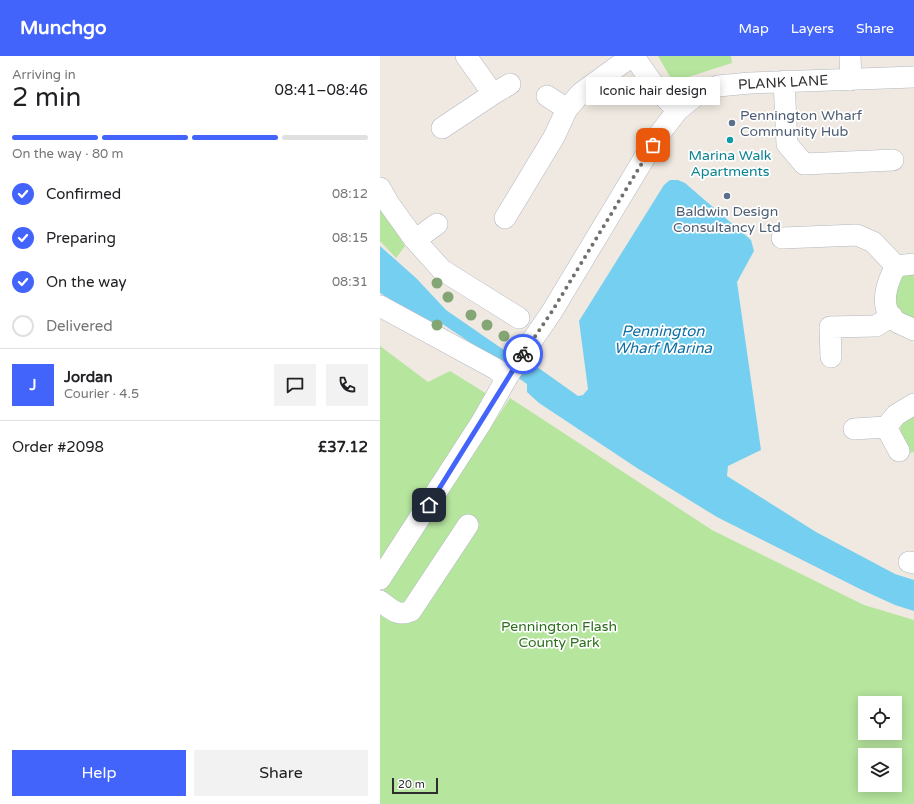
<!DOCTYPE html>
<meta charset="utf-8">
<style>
:root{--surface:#fff;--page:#f2f2f2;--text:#202124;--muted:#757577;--line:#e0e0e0;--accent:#4264fb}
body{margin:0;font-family:"Varela Round",sans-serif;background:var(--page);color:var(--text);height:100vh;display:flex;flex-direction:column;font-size:15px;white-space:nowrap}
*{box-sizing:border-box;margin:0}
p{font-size:13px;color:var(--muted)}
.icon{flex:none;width:22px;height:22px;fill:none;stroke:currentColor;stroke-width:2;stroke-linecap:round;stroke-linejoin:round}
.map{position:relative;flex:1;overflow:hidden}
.panel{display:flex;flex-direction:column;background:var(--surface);width:380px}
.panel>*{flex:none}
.buttons{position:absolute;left:478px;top:640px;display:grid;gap:8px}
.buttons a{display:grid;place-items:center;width:44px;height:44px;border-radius:0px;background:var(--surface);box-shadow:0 2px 10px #0003;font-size:20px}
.scale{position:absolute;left:12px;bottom:10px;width:46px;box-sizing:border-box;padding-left:4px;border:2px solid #2e2e2e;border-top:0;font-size:11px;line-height:14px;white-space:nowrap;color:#2e2e2e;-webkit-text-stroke:3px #fff;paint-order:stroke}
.pin{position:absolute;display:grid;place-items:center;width:34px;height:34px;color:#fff;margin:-17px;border-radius:8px;box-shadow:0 2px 6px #0006}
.courier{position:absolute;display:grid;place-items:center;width:40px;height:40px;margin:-20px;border:3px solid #4264fb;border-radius:50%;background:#fff;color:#222;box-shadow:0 1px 5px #0007}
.bubble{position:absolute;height:28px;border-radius:0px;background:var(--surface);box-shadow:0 2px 10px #0003;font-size:13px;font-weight:600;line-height:28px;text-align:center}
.head em{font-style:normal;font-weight:600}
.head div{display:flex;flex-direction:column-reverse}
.head{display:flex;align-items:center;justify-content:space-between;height:68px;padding:0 12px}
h1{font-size:26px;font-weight:600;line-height:30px}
.bar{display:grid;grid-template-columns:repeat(4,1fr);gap:6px 4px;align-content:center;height:48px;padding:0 12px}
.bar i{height:5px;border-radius:3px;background:var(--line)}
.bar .selected{background:var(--accent)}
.bar p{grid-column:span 4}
.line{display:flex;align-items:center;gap:10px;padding:0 12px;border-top:1px solid var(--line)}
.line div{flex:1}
.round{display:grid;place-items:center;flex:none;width:42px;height:42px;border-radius:0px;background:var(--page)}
ol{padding:0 12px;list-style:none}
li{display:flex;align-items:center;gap:12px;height:44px}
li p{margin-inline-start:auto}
li .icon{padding:4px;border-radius:50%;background:var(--accent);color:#fff;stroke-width:4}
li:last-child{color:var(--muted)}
li i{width:22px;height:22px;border:2px solid var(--line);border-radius:50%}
.primary-button{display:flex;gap:8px;margin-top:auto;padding:8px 12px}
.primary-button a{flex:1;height:46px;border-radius:0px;background:var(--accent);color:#fff;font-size:16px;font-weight:600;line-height:46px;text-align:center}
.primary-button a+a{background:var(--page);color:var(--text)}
header{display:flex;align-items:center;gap:24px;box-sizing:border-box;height:56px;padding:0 20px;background:var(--accent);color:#fff}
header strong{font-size:19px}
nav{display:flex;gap:22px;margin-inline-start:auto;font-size:14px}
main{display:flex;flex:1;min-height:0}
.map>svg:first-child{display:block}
.green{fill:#b6e59e;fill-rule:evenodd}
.water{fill:#75cff0}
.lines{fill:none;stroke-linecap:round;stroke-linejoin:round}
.minor-casing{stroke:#b4b7c1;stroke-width:22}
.minor{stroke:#fff;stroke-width:21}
.tree{fill:#84a574}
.done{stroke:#726f6d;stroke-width:4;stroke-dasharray:0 7.2}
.route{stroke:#4264fb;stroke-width:5}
.service-dot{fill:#5c6f8a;stroke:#fff;stroke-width:1.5}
.culture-dot{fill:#0f9aa8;stroke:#fff;stroke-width:1.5}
.labels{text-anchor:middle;stroke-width:3.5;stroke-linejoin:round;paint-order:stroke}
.street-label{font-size:14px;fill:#2e2e2e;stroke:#fff}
.service-label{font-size:14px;fill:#4e5e75;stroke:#fff;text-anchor:start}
.culture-label{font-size:14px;fill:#0d838f;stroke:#fff}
.park-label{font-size:14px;fill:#2c6e1b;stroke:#fff}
.water-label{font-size:15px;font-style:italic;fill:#0d6fa3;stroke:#fff}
</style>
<header>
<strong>Munchgo</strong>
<nav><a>Map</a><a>Layers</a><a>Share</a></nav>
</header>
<main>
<section class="panel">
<div class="head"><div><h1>2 min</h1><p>Arriving in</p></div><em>08:41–08:46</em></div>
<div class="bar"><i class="selected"></i><i class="selected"></i><i class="selected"></i><i></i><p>On the way · 80 m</p></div>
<ol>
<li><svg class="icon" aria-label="check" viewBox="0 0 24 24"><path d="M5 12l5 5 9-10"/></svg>Confirmed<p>08:12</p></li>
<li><svg class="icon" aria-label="check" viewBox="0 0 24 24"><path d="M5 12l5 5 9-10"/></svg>Preparing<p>08:15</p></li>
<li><svg class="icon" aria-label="check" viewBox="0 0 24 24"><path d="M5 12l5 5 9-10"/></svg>On the way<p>08:31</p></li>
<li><i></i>Delivered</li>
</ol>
<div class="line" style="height:72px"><b class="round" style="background:var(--accent);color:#fff">J</b><div><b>Jordan</b><p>Courier · 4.5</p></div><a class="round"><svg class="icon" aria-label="chat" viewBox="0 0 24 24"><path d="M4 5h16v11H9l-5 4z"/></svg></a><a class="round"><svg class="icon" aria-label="phone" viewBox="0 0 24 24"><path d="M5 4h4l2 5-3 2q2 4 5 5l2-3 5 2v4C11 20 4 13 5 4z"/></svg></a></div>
<div class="line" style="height:52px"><div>Order #2098</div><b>£37.12</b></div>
<div class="primary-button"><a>Help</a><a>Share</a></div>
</section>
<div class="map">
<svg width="534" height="748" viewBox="0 0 534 748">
<rect width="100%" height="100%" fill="#efe9e1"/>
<path class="green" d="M278,0H351L352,7L293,26Z
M0,150L25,190L16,202L0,185Z
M534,214V266L518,258L512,233L520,221Z
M0,290L48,326L70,315L107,338L0,504Z
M130,342L332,474L484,549L534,564V748H0V540ZM485,647H515V677H485ZM485,699H515V729H485Z
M534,355V396L529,397L520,379L521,362Z"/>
<path class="water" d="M290,124H298L305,127L371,184L374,195L357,226L381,394L348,410L347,420L436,476L515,518L534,524V555L515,549L480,533L337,461L257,412L159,347L147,336V328L124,312V309L58,265L50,267L0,237V190L36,222L66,254L134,301L160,313L198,340L203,339L208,333L199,265L284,129Z"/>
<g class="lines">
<defs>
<path id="minor" d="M86,0L113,38L130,28
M254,0C267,20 279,38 298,54
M470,0L471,24
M404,25L407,88L424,108L513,104
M167,40L187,53
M62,72L113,38
M0,132L9,148L35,184L57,168
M125,162L174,81L187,53L201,37L252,0
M402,182L477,179L493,186L516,210
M35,184L62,214L139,262
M534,208L516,210C507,226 497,253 517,266C522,269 529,271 534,274
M0,250L116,313L127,322
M451,301L450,271L496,270L512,260
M474,373L506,371
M519,395L506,371L516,359L534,348
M529,506L534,507
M0,523L101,367L129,318L171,257L277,81L298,54L318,38L338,30L370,27L534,21
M0,545C11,553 18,561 31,555L88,469"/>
</defs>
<use href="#minor" class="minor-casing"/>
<use href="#minor" class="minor"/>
</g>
<g class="tree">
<circle cx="57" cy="227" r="5.5"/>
<circle cx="68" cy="241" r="5.5"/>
<circle cx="91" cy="259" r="5.5"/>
<circle cx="57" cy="269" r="5.5"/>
<circle cx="107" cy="269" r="5.5"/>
<circle cx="124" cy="280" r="5.5"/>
</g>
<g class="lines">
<path class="done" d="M143,298L171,257L273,89"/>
<path class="route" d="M49,449L143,298"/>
</g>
<g class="service-dot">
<circle cx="352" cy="67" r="4"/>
<circle cx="347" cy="140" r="4"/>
</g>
<circle class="culture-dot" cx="350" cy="84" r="4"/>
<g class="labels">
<g class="street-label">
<text transform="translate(403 26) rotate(-3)" y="5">PLANK LANE</text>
</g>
<g class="service-label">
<text x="360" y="64">Pennington Wharf<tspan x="360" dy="16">Community Hub</tspan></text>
<text x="347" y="160" text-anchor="middle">Baldwin Design<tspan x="347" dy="16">Consultancy Ltd</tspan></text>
</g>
<g class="culture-label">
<text x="350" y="104">Marina Walk<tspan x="350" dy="16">Apartments</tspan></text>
</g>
<g class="park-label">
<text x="179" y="575">Pennington Flash<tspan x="179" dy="16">County Park</tspan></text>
</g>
<g class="water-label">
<text x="283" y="280">Pennington<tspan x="283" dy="17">Wharf Marina</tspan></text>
</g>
</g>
</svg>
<div class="buttons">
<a><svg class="icon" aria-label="locate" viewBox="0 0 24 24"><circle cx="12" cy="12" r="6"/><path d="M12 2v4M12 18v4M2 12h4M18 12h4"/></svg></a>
<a><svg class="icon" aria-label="layers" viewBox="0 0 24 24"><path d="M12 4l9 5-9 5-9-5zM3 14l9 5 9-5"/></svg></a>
</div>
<div class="scale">20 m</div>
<div class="pin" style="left:273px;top:89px;background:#ea580c"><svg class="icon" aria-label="bag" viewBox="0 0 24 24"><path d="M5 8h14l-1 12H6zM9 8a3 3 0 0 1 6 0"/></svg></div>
<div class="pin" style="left:49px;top:449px;background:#1f2937"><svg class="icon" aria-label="home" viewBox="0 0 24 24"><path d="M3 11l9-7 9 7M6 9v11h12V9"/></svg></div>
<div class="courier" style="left:143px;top:298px"><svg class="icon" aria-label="bike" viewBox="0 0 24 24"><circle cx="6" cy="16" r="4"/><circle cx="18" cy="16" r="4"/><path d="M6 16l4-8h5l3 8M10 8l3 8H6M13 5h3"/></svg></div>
<div class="bubble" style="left:206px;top:21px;width:134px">Iconic hair design</div>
</div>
</main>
